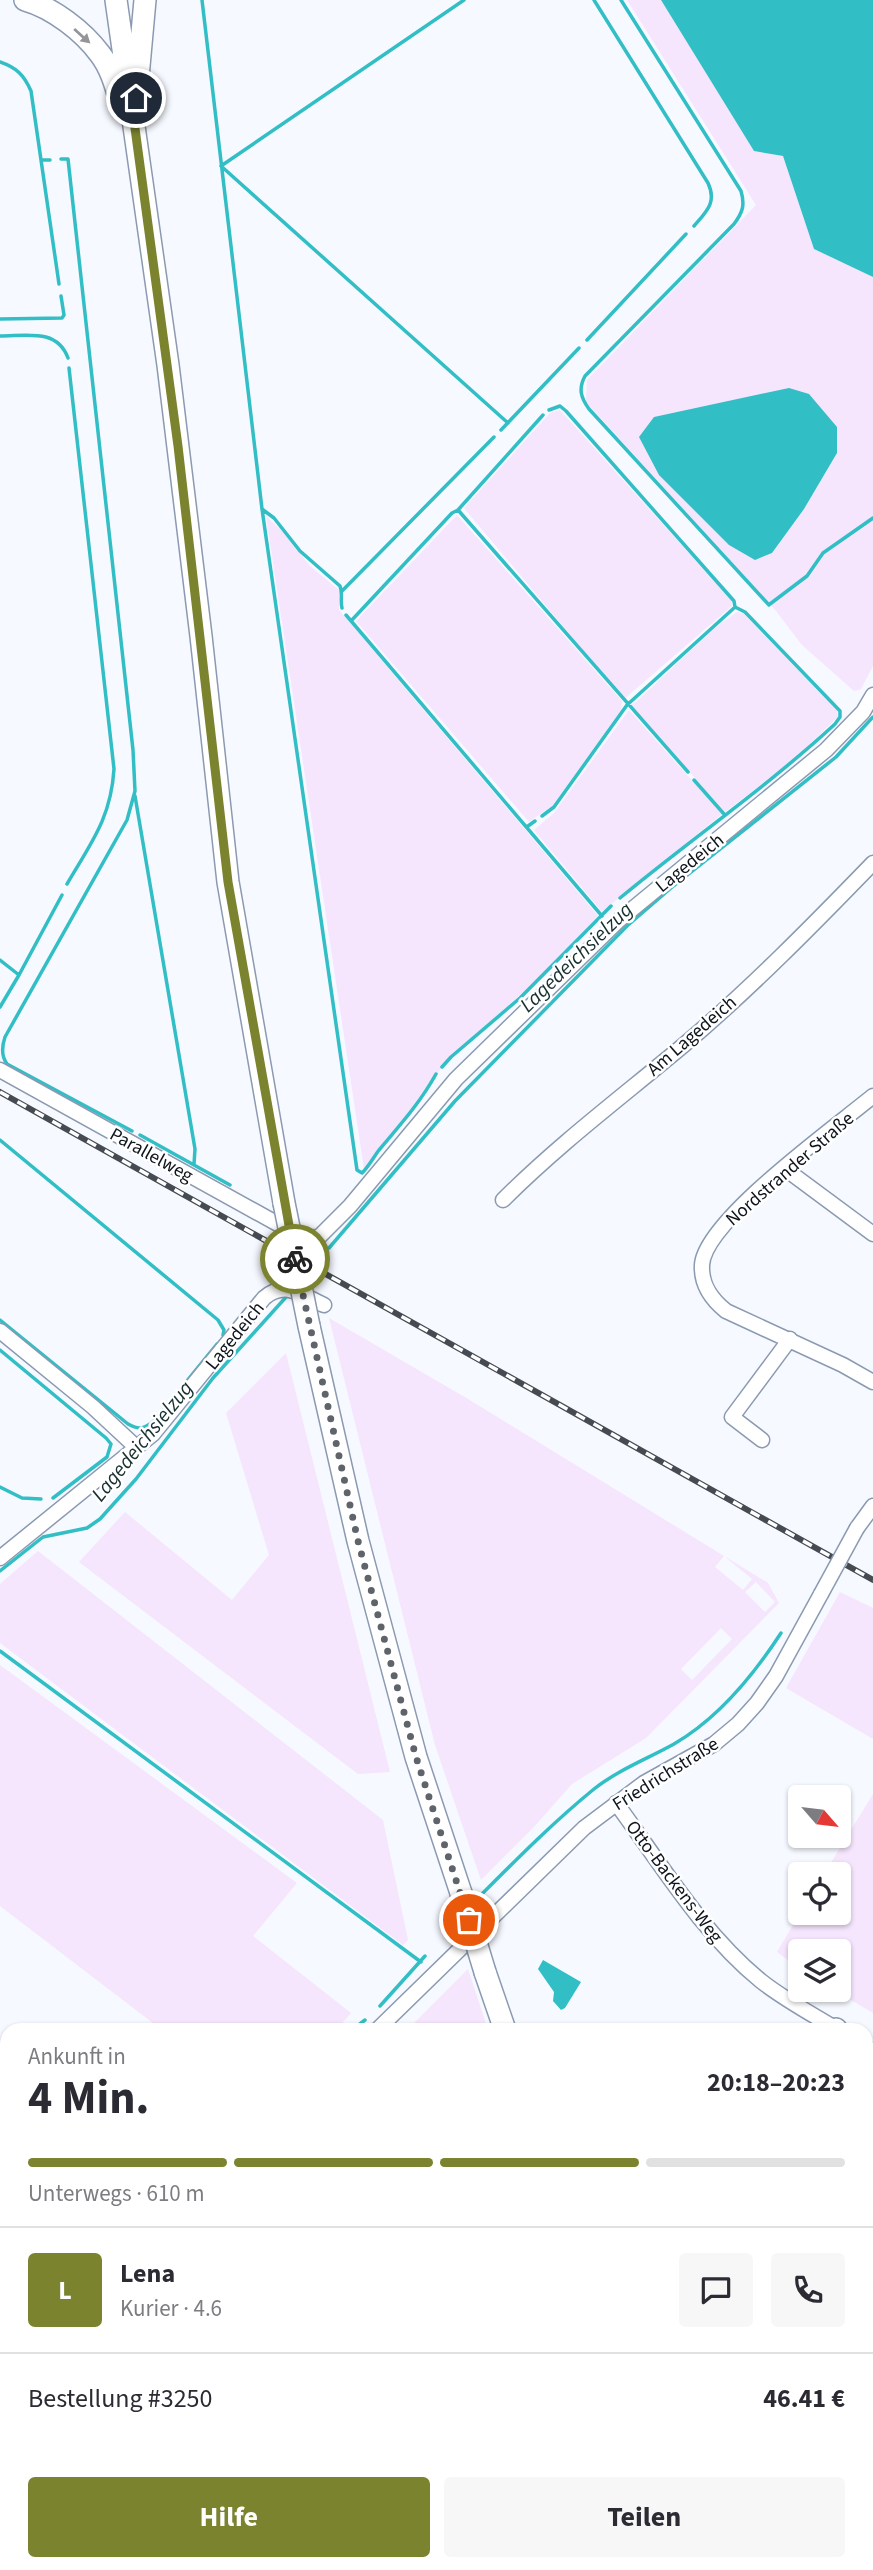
<!DOCTYPE html>
<html lang="de">
<meta charset="utf-8">
<style>
:root{--surface:#fff;--page:#f7f7f7;--text:#2b2b33;--muted:#7c7c81;--line:#e1e1e2;--accent:#7b832e}
body{margin:0;font-family:"Source Sans 3",sans-serif;background:var(--page);color:var(--text);height:100vh;display:flex;flex-direction:column;font-size:26px;white-space:nowrap}
*{box-sizing:border-box;margin:0}
p{font-size:23px;color:var(--muted)}
.icon{flex:none;width:38px;height:38px;fill:none;stroke:currentColor;stroke-width:2;stroke-linecap:round;stroke-linejoin:round}
.map{position:relative;flex:1;overflow:hidden}
.drawer{position:absolute;left:0px;top:2023px;width:873px;height:548px;display:flex;flex-direction:column;background:var(--surface);border-radius:21px 21px 0 0;box-shadow:0 2px 5px #0004}
.drawer>*{flex:none}
.needle{width:46px;rotate:118deg}
.buttons{position:absolute;left:788px;top:1785px;display:grid;gap:14px}
.buttons a{display:grid;place-items:center;width:63px;height:63px;border-radius:7px;background:var(--surface);box-shadow:0 2px 5px #0004;font-size:35px}
.pin{position:absolute;display:grid;place-items:center;width:60px;height:60px;color:#fff;margin:-30px;border:4px solid #fff;border-radius:50%;box-shadow:0 2px 7px #0007}
.courier{position:absolute;display:grid;place-items:center;width:70px;height:70px;margin:-35px;border:5px solid #7b832e;border-radius:50%;background:#fff;color:#222;box-shadow:0 2px 9px #0007}
.headline em{font-style:normal;font-weight:700}
.headline div{display:flex;flex-direction:column-reverse}
.headline{display:flex;align-items:center;justify-content:space-between;height:119px;padding:0 28px}
h1{font-size:46px;font-weight:700;line-height:52px}
.bar{display:grid;grid-template-columns:repeat(4,1fr);gap:10px 7px;align-content:center;height:84px;padding:0 28px}
.bar i{height:9px;border-radius:5px;background:var(--line)}
.bar .current{background:var(--accent)}
.bar p{grid-column:span 4}
.line{display:flex;align-items:center;gap:18px;padding:0 28px;border-top:2px solid var(--line)}
.line div{flex:1}
.round{display:grid;place-items:center;flex:none;width:74px;height:74px;border-radius:7px;background:var(--page)}
.action{display:flex;gap:14px;margin-top:auto;padding:14px 28px}
.action a{flex:1;height:80px;border-radius:7px;background:var(--accent);color:#fff;font-size:28px;font-weight:700;line-height:80px;text-align:center}
.action a+a{background:var(--page);color:var(--text)}
.map>svg:first-child{display:block}
.green{fill:#f5e5fd;fill-rule:evenodd}
.water{fill:#32bec5}
.lines{fill:none;stroke-linecap:round;stroke-linejoin:round}
.stream{stroke:#32bec5;stroke-width:3.5}
.minor-casing{stroke:#8b9ab1;stroke-width:17}
.highway-casing{stroke:#8b9ab1;stroke-width:24}
.minor{stroke:#fff;stroke-width:14}
.highway{stroke:#fff;stroke-width:21}
.rail-casing{stroke:#464b52;stroke-width:6}
.rail{stroke:#fff;stroke-width:3.5;stroke-dasharray:10;stroke-linecap:butt}
.minor-bridge-casing{stroke:#8b9ab1;stroke-width:17;stroke-linecap:butt}
.highway-bridge-casing{stroke:#8b9ab1;stroke-width:24;stroke-linecap:butt}
.minor-bridge{stroke:#fff;stroke-width:14}
.highway-bridge{stroke:#fff;stroke-width:21}
.oneway{fill:#939599}
.done{stroke:#5f646b;stroke-width:7;stroke-dasharray:0 12.6}
.route{stroke:#7b832e;stroke-width:9}
.labels{text-anchor:middle;stroke-width:5;stroke-linejoin:round;paint-order:stroke}
.street-label{font-size:19px;fill:#0e141c;stroke:#fff}
.water-label{font-size:21px;font-style:italic;fill:#182f30;stroke:#fff}
</style>
<div class="map">
<svg width="873" height="2570" viewBox="0 0 873 2570">
<rect width="100%" height="100%" fill="#f6f9ff"/>
<path class="green" d="M627,0H661L754,151L783,156L814,249L873,277V666L861,689L854,691L802,645L776,611L586,402L587,380L756,205ZM837,453L804,509L772,553L755,560Z
M560,410L731,600L732,606L624,699L464,508L550,413Z
M457,515L622,701L621,710L553,805L529,822L356,621Z
M266,516L282,531L310,566L339,590V610L599,917L527,989L449,1057L407,1117L364,1169Z
M737,612L744,614L837,711L838,717L793,760L725,812L630,705L636,702L716,627Z
M629,710L722,814L610,905L603,913L534,830L554,813Z
M329,1318L468,1399L768,1583L779,1603L646,1738L572,1784L533,1828L481,1880L435,1745ZM724,1556L752,1579L743,1590L715,1567ZM756,1582L775,1602L765,1612L745,1592ZM721,1628L732,1639L692,1680L681,1669Z
M286,1353L390,1772L358,1774L79,1562L125,1512L232,1600L269,1555L226,1413Z
M38,1551L383,1820L408,1940L403,1945L0,1643V1584Z
M840,1592L873,1608V1739L786,1688Z
M0,1665L297,1883L253,1936L351,2013L336,2030H162L0,1906Z
M873,1794V2013L834,1990H838V1951H800V1969L777,1952L800,1913H838V1874H824Z
M468,1969L488,2030H407Z
M866,2073L873,2076V2323L866,2334Z
M0,2227L7,2232V2322L0,2317Z
M866,2401L873,2405V2570H786V2564H866Z
M0,2461L7,2465V2564H177L188,2570H0Z"/>
<path class="water" d="M661,0H873V277L814,249L783,156L754,151Z
M789,388L809,394L837,427V453L804,509L772,553L755,560L729,545L659,475L639,437L654,417Z
M543,1960L581,1982L565,2008L561,2010L553,2001L554,1992L538,1969Z"/>
<g class="lines">
<path class="stream" d="M202,0L262,509L357,1170L362,1173C369,1166 373,1158 379,1150C400,1125 420,1103 436,1074
M464,0L221,166L508,423
M594,0L708,183C717,202 707,211 694,226
M621,0L741,191C745,205 743,212 734,224L585,376C578,389 581,398 589,409L769,605
M0,62C17,68 24,75 31,91L59,284
M61,159H68L133,750L135,791L127,820L5,1037C2,1046 1,1056 7,1064L132,1131
M41,160H50
M0,319L62,318L64,315L61,296
M0,336C26,336 57,328 68,358
M587,340L686,234
M549,410L560,406L566,411L734,601L735,607L745,612L840,711V717L835,724C767,787 691,839 620,898
M501,430L579,348
M262,509L274,518L300,551L340,586C343,593 340,600 342,608
M458,510L688,772
M342,591L494,437
M770,604L807,576L823,553L873,518
M346,615L602,916
M351,621L452,513L458,510L543,415
M694,780L724,814
M135,796L195,1149L194,1164
M542,816L554,807L627,705L734,608
M528,826L535,821
M67,884C91,843 111,818 114,769L69,368
M0,960L19,975L0,1007
M19,975L62,895
M442,1067L451,1057L520,998L611,906
M140,1135L230,1185
M0,1140L218,1320L224,1330L223,1335
M329,1248L455,1101L627,926L671,888L836,757L873,717
M0,1320L128,1424C140,1431 145,1428 155,1420L217,1344
M0,1350L106,1438L111,1444L107,1457L53,1498
M0,1487L22,1498L41,1499
M0,1571L43,1537L87,1528L100,1519L136,1479L213,1378L287,1296
M0,1651L421,1962
M473,1903C512,1864 551,1824 594,1789C618,1770 647,1759 674,1744C719,1718 753,1676 781,1633
M447,1929L460,1916
M380,2006L425,1956
M352,2030L365,2020
M0,2319L7,2324
M0,2410L7,2402"/>
<defs>
<path id="minor" d="M0,1070L303,1238L319,1237L350,1206L456,1079L619,920L826,750L863,712L873,695
M873,1096C837,1126 704,1221 702,1265C701,1285 711,1299 726,1311L843,1365L873,1382
M784,1168L873,1234
M503,1200C560,1143 623,1096 685,1044C751,988 813,925 873,863
M0,1331L93,1407L136,1447
M762,1440L732,1417L790,1339
M857,1528L873,1506
M0,1558L153,1434L264,1298C285,1280 302,1295 324,1305
M616,1803C661,1864 702,1933 761,1981C785,2000 812,2014 838,2030
M377,2030L584,1828L644,1783L714,1744L738,1724L757,1703L776,1676L821,1594
M866,2047L873,2051
M0,2427L7,2419"/>
<path id="highway" d="M25,0C53,8 83,31 100,54C111,68 116,87 121,104
M116,0L168,365L201,636L228,882L284,1203
M137,88L145,0
M309,1326L358,1541L416,1757L461,1893
M485,1972L505,2030
M835,2030L836,2029
M722,2564L725,2570"/>
</defs>
<use href="#minor" class="minor-casing"/>
<use href="#highway" class="highway-casing"/>
<use href="#minor" class="minor"/>
<use href="#highway" class="highway"/>
<defs>
<path id="rail" d="M0,1092L873,1580"/>
</defs>
<use href="#rail" class="rail-casing"/>
<use href="#rail" class="rail"/>
<defs>
<path id="minor-bridge" d="M821,1594L857,1528"/>
<path id="highway-bridge" d="M284,1203L309,1326
M461,1893L485,1972"/>
</defs>
<use href="#minor-bridge" class="minor-bridge-casing"/>
<use href="#highway-bridge" class="highway-bridge-casing"/>
<use href="#minor-bridge" class="minor-bridge"/>
<use href="#highway-bridge" class="highway-bridge"/>
</g>
<defs><path id="oneway-solid" d="M-6-.8H1V-3.2L6.5 0L1 3.2V.8H-6Z" transform="scale(1.75)"/></defs>
<use class="oneway" href="#oneway-solid" transform="translate(82 36) rotate(42)"/>
<g class="lines">
<path class="done" d="M295,1259L358,1541L416,1757L469,1920"/>
<path class="route" d="M136,98L134,121L178,446L228,882L295,1259"/>
</g>
<g class="labels">
<g class="street-label">
<text transform="translate(689 862) rotate(-39)" y="7">Lagedeich</text>
<text transform="translate(691 1035) rotate(-41)" y="7">Am Lagedeich</text>
<text transform="translate(152 1154) rotate(29)" y="7">Parallelweg</text>
<text transform="translate(789 1168) rotate(-41)" y="7">Nordstrander Straße</text>
<text transform="translate(234 1335) rotate(-51)" y="7">Lagedeich</text>
<text transform="translate(665 1773) rotate(-32)" y="7">Friedrichstraße</text>
<text transform="translate(675 1881) rotate(53)" y="7">Otto-Backens-Weg</text>
</g>
<g class="water-label">
<text transform="translate(576 957) rotate(-44)" y="7">Lagedeichsielzug</text>
<text transform="translate(142 1441) rotate(-51)" y="7">Lagedeichsielzug</text>
</g>
</g>
</svg>
<div class="buttons">
<a><svg class="needle" viewBox="-14 -14 28 28"><path d="M0-13l5 13h-10z" fill="#e53935"/><path d="M0 13l5-13h-10z" fill="#7c7c81"/></svg></a>
<a><svg class="icon" aria-label="locate" viewBox="0 0 24 24"><circle cx="12" cy="12" r="6"/><path d="M12 2v4M12 18v4M2 12h4M18 12h4"/></svg></a>
<a><svg class="icon" aria-label="layers" viewBox="0 0 24 24"><path d="M12 4l9 5-9 5-9-5zM3 14l9 5 9-5"/></svg></a>
</div>
<div class="pin" style="left:469px;top:1920px;background:#ea580c"><svg class="icon" aria-label="bag" viewBox="0 0 24 24"><path d="M5 8h14l-1 12H6zM9 8a3 3 0 0 1 6 0"/></svg></div>
<div class="pin" style="left:136px;top:98px;background:#1f2937"><svg class="icon" aria-label="home" viewBox="0 0 24 24"><path d="M3 11l9-7 9 7M6 9v11h12V9"/></svg></div>
<div class="courier" style="left:295px;top:1259px"><svg class="icon" aria-label="bike" viewBox="0 0 24 24"><circle cx="6" cy="16" r="4"/><circle cx="18" cy="16" r="4"/><path d="M6 16l4-8h5l3 8M10 8l3 8H6M13 5h3"/></svg></div>
<section class="drawer">
<div class="headline"><div><h1>4 Min.</h1><p>Ankunft in</p></div><em>20:18–20:23</em></div>
<div class="bar"><i class="current"></i><i class="current"></i><i class="current"></i><i></i><p>Unterwegs · 610 m</p></div>
<div class="line" style="height:126px"><b class="round" style="background:var(--accent);color:#fff">L</b><div><b>Lena</b><p>Kurier · 4.6</p></div><a class="round"><svg class="icon" aria-label="chat" viewBox="0 0 24 24"><path d="M4 5h16v11H9l-5 4z"/></svg></a><a class="round"><svg class="icon" aria-label="phone" viewBox="0 0 24 24"><path d="M5 4h4l2 5-3 2q2 4 5 5l2-3 5 2v4C11 20 4 13 5 4z"/></svg></a></div>
<div class="line" style="height:91px"><div>Bestellung #3250</div><b>46.41 €</b></div>
<div class="action"><a>Hilfe</a><a>Teilen</a></div>
</section>
</div>
